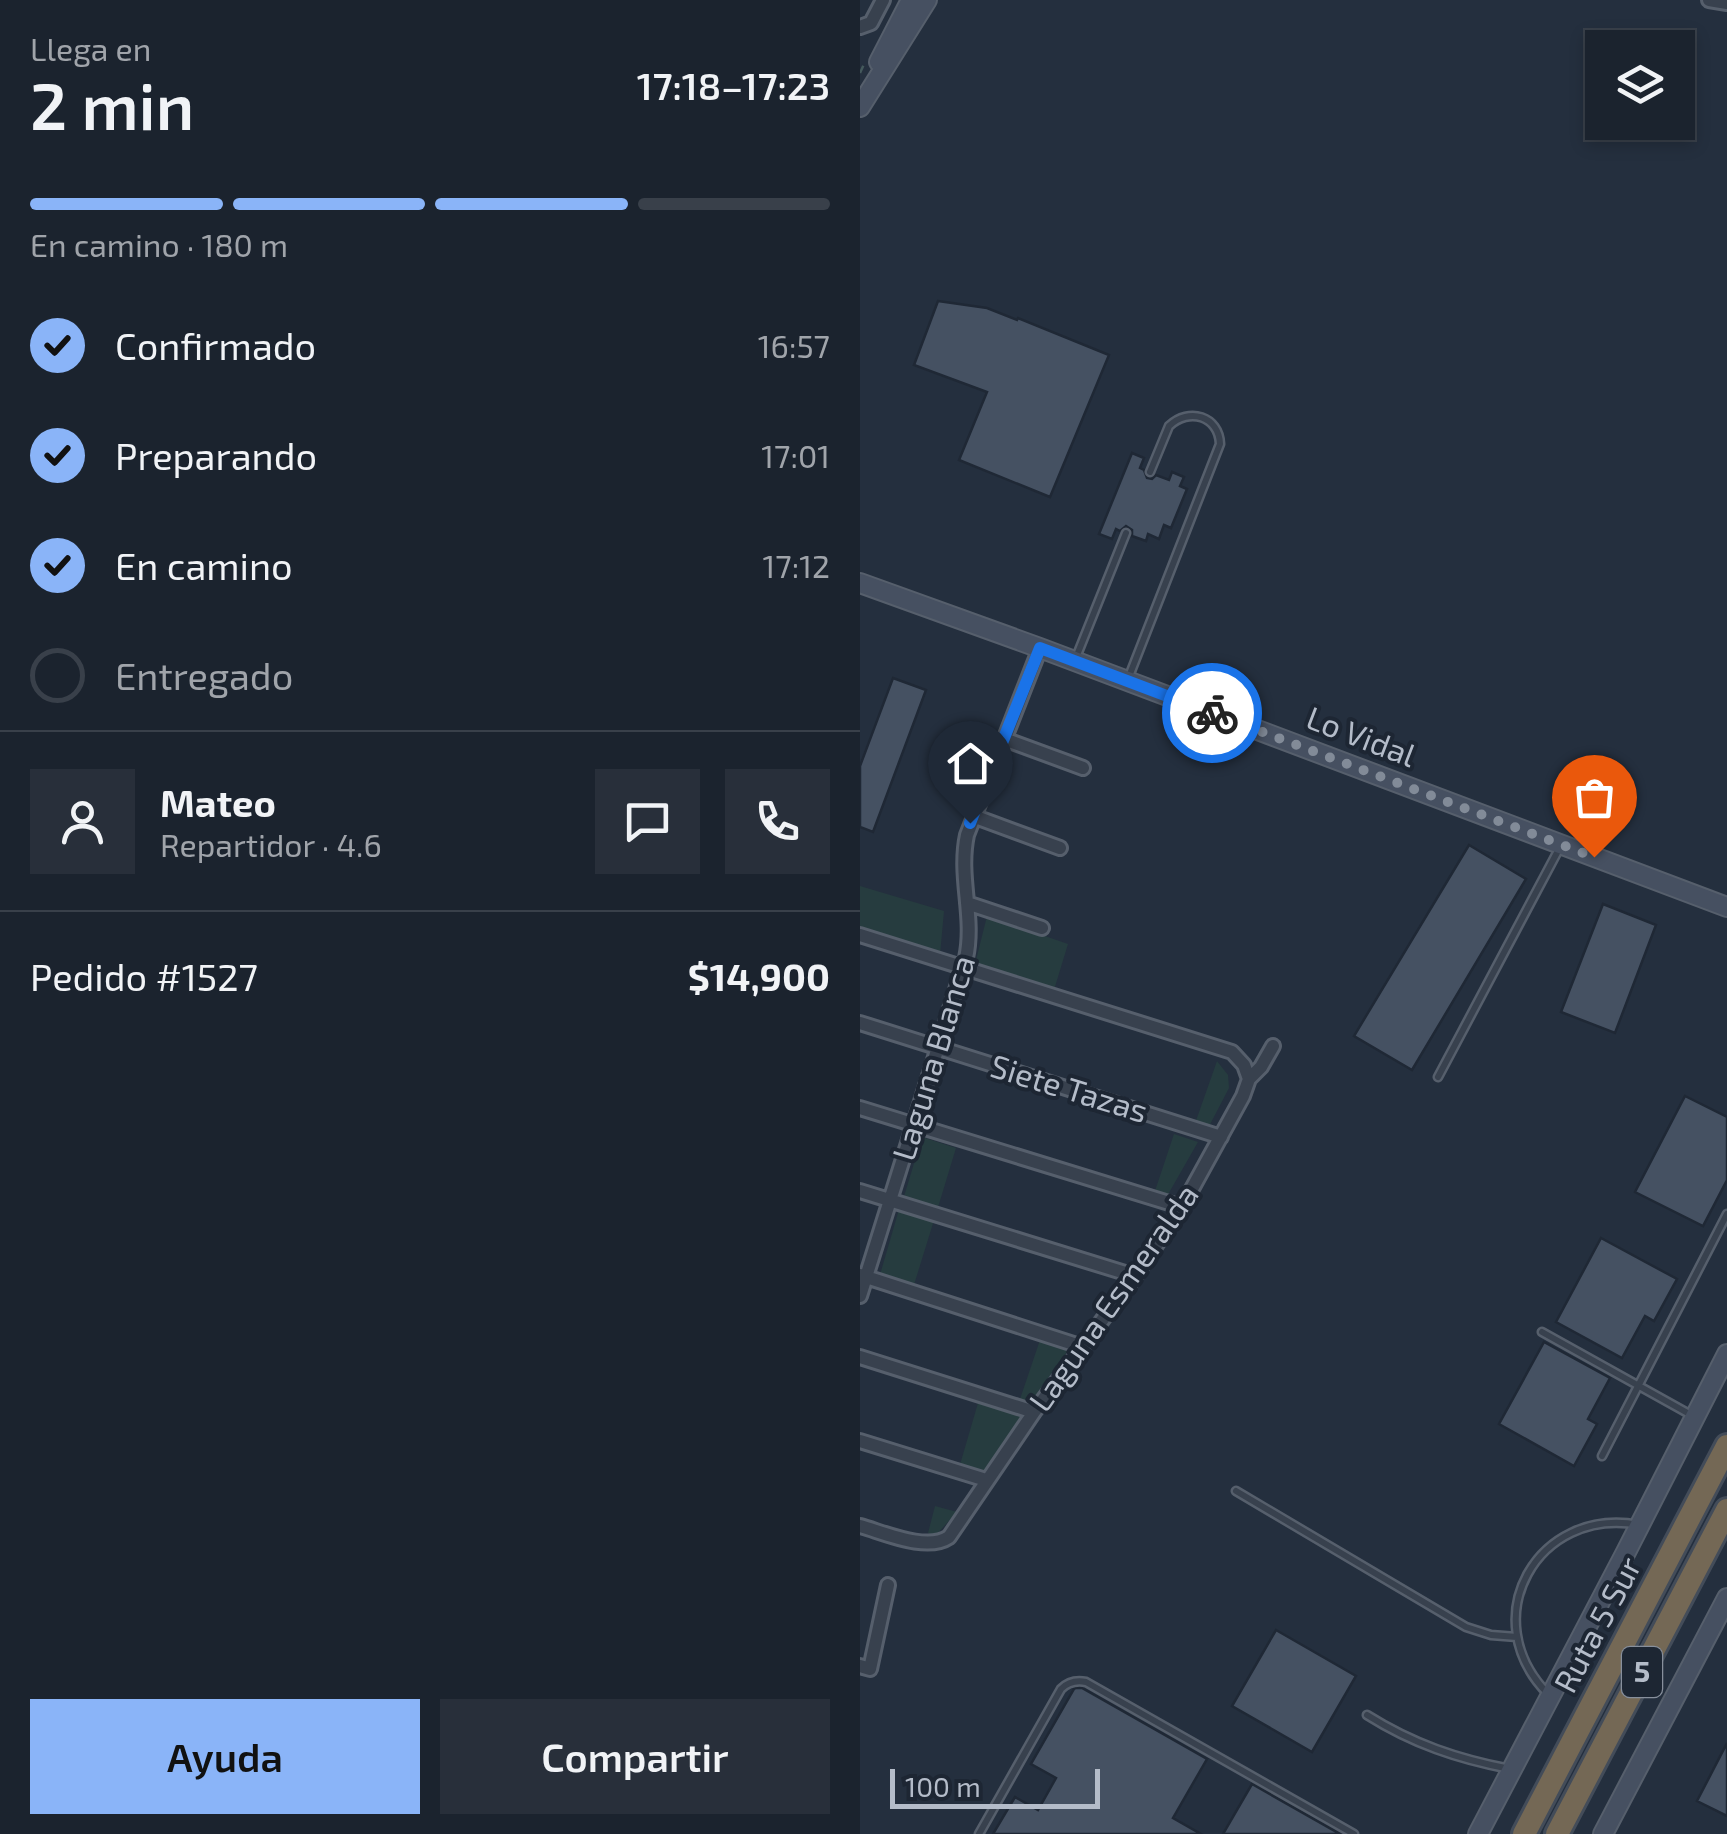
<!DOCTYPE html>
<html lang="es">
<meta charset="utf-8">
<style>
:root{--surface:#1b232e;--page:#282f3a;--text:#f1f3f6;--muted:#a0a4aa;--line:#39404a;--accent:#8ab4f8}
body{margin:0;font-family:"Exo 2",sans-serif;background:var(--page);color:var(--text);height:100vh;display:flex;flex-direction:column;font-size:38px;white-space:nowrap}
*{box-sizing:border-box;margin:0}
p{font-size:32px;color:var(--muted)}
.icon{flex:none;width:55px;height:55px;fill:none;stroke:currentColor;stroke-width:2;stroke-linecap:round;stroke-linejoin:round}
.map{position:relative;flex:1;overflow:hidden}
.drawer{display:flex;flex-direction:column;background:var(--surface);width:860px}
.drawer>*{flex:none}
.buttons{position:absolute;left:725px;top:30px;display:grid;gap:20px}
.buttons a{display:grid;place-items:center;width:110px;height:110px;border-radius:0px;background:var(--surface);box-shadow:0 5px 15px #0003,0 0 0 2px var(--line);font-size:50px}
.scale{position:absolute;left:30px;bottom:25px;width:210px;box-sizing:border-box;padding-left:10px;border:5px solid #b4bcc9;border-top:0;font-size:28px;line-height:35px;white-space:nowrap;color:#b4bcc9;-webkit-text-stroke:8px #1d2633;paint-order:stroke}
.pin{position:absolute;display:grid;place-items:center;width:85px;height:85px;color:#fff;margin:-102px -42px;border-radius:50% 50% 50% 0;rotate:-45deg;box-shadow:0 0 10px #0007}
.pin .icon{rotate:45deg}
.courier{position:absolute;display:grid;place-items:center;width:100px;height:100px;margin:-50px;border:8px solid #1a73e8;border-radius:50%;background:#fff;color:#222;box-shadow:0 2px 12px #0007}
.summary em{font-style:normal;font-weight:600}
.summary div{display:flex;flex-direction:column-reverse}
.summary{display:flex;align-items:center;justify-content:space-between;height:170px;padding:0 30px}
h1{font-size:65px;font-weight:600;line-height:75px}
.bar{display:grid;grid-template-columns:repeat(4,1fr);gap:15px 10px;align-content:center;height:120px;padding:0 30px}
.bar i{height:12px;border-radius:8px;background:var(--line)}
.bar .on{background:var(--accent)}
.bar p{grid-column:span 4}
.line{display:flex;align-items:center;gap:25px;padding:0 30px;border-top:2px solid var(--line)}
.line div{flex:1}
.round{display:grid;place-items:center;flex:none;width:105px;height:105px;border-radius:0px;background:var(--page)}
ol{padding:0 30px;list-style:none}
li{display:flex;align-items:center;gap:30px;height:110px}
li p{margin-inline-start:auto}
li .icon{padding:10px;border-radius:50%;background:var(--accent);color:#111;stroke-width:4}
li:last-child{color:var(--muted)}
li i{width:55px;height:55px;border:5px solid var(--line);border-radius:50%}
.cta{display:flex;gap:20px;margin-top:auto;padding:20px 30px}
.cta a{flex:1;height:115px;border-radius:0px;background:var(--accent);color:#111;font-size:40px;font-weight:600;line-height:115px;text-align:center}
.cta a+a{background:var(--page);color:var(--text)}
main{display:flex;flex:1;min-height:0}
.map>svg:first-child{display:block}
.green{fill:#263c3f}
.building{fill:#455162;stroke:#1f2835;stroke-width:2.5}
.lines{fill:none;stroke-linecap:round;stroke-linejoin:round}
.lane-casing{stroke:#565f6c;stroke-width:11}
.street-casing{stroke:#565f6c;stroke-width:18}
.secondary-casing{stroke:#565f6c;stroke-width:22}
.highway-casing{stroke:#434c59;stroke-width:28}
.path{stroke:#44595c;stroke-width:2.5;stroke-dasharray:8 8;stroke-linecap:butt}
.lane{stroke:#38414e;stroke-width:6}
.street{stroke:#38414e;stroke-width:12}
.secondary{stroke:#465061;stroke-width:18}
.highway{stroke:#746855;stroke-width:22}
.done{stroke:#828b98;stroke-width:10;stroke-dasharray:0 18}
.route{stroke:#1a73e8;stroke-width:12}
.labels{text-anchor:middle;stroke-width:8;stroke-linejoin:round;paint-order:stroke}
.shield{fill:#1d2633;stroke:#878f9c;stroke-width:2.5}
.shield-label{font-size:30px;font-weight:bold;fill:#b4bcc9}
.street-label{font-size:32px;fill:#b4bcc9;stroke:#1d2633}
</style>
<main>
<section class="drawer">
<div class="summary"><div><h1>2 min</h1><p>Llega en</p></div><em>17:18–17:23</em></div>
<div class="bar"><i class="on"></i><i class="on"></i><i class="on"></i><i></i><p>En camino · 180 m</p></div>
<ol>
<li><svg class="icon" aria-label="check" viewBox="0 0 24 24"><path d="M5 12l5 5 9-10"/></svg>Confirmado<p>16:57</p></li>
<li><svg class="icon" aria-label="check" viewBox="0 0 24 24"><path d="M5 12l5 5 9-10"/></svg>Preparando<p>17:01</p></li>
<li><svg class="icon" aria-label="check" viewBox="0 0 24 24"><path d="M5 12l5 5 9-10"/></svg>En camino<p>17:12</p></li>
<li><i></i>Entregado</li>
</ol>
<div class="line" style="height:180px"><a class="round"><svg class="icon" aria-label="person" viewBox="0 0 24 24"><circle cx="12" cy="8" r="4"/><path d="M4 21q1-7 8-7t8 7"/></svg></a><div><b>Mateo</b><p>Repartidor · 4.6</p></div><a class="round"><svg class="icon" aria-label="chat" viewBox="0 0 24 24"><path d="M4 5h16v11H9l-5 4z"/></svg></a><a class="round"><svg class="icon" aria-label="phone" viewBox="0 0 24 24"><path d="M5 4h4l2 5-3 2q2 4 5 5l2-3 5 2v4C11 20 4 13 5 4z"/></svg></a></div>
<div class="line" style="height:130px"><div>Pedido #1527</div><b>$14,900</b></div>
<div class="cta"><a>Ayuda</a><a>Compartir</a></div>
</section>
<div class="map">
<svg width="867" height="1834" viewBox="0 0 867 1834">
<rect width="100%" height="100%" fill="#242f3e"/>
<path class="green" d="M0,886L84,911L80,955L0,929Z
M127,916L208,944L194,990L115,964Z
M357,1061L368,1075L369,1088L344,1136L332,1132Z
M314,1134L338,1142L302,1205L292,1200Z
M62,1137L96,1148L76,1214L42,1203Z
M40,1206L75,1217L53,1288L19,1278Z
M180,1340L209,1349L170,1403L160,1399Z
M118,1403L164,1417L123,1475L99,1468Z
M75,1506L97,1512L76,1535L68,1533Z"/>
<path class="building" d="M78,301L127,308L157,320L158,318L249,355L190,497L99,460L127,392L54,365Z
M272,453L284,458L280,468L284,470L287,478L292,479L296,475L309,480L312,472L324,477L320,486L327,489L311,528L304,525L299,539L288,534L286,541L272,536V530L266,526L260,531L256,529L252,539L239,534Z
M33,678L66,690L13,832L0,827V766Z
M609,845L666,879L552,1070L494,1036Z
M743,904L796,925L755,1033L701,1012Z
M825,1096L867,1117V1180L843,1226L775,1192Z
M741,1238L817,1279L794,1321L785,1316L762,1358L696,1322Z
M684,1342L750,1378L728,1419L737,1424L714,1466L639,1424Z
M416,1630L496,1676L452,1752L372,1706Z
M216,1688H222L347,1759L313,1818L341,1834H133L155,1797L178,1810L196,1778L171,1764L214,1689Z
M867,1743V1816L837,1801Z
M392,1784L480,1834H363Z"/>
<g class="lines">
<defs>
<path id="lane" d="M215,660L266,533
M268,679L360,444C359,416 329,407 309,426L290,472
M578,1077L699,849
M682,1332L833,1416
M742,1456L867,1214
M376,1491L606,1627L631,1635L657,1637
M688,1694C614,1619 677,1506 779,1525
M507,1715C553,1744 598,1759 650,1769
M119,1834L201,1689C208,1682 216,1680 226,1682L494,1834"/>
<path id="street" d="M849,0L867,3
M0,27L11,23L23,0
M144,739L223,768
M113,816L200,848
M107,903L182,928
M0,935L372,1052L384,1065L389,1079
M0,1023L361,1137
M0,1108L322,1207
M0,1191L275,1276
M0,1275L223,1347
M0,1296L106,958C115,917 98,877 107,835L180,648
M0,1357L174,1412
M0,1441L126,1480
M0,1526C25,1533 67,1552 89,1537L174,1412L275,1276L322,1207L383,1096L389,1079L401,1067L413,1046
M0,1666L10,1669L28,1585"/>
<path id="secondary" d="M19,62L51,0
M0,107L67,0
M0,583L180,648L867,907
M618,1834L766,1552L867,1354
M743,1834L867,1598"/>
<path id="highway" d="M664,1834L867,1446
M697,1834L867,1510"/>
</defs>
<use href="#lane" class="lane-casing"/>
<use href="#street" class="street-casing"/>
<use href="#secondary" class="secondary-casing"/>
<use href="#highway" class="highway-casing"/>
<path class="path" d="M0,73L4,64"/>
<use href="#lane" class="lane"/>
<use href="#street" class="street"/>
<use href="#secondary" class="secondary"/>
<use href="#highway" class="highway"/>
</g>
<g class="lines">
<path class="done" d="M352,713L734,857"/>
<path class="route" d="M110,823L180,648L352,713"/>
</g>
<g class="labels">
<rect class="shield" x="762" y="1647" width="40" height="50" rx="8"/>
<g class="shield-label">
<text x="782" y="1682">5</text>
</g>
<g class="street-label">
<text transform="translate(501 737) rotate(21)" y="11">Lo Vidal</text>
<text transform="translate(74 1058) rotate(-73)" y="11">Laguna Blanca</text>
<text transform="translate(209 1089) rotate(17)" y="11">Siete Tazas</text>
<text transform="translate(254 1298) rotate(-55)" y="11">Laguna Esmeralda</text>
<text transform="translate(738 1625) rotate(-62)" y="11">Ruta 5 Sur</text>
</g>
</g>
</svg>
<div class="buttons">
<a><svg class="icon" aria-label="layers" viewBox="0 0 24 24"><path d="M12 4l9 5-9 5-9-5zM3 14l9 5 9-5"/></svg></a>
</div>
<div class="scale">100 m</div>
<div class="pin" style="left:734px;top:857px;background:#ea580c"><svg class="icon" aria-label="bag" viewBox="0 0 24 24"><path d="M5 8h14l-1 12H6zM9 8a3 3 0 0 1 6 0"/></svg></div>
<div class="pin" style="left:110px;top:823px;background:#1f2937"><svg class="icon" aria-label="home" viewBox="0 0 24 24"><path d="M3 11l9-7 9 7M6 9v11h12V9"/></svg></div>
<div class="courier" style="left:352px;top:713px"><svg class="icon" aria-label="bike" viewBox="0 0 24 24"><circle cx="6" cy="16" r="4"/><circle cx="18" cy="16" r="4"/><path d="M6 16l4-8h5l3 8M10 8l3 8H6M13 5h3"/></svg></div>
</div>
</main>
